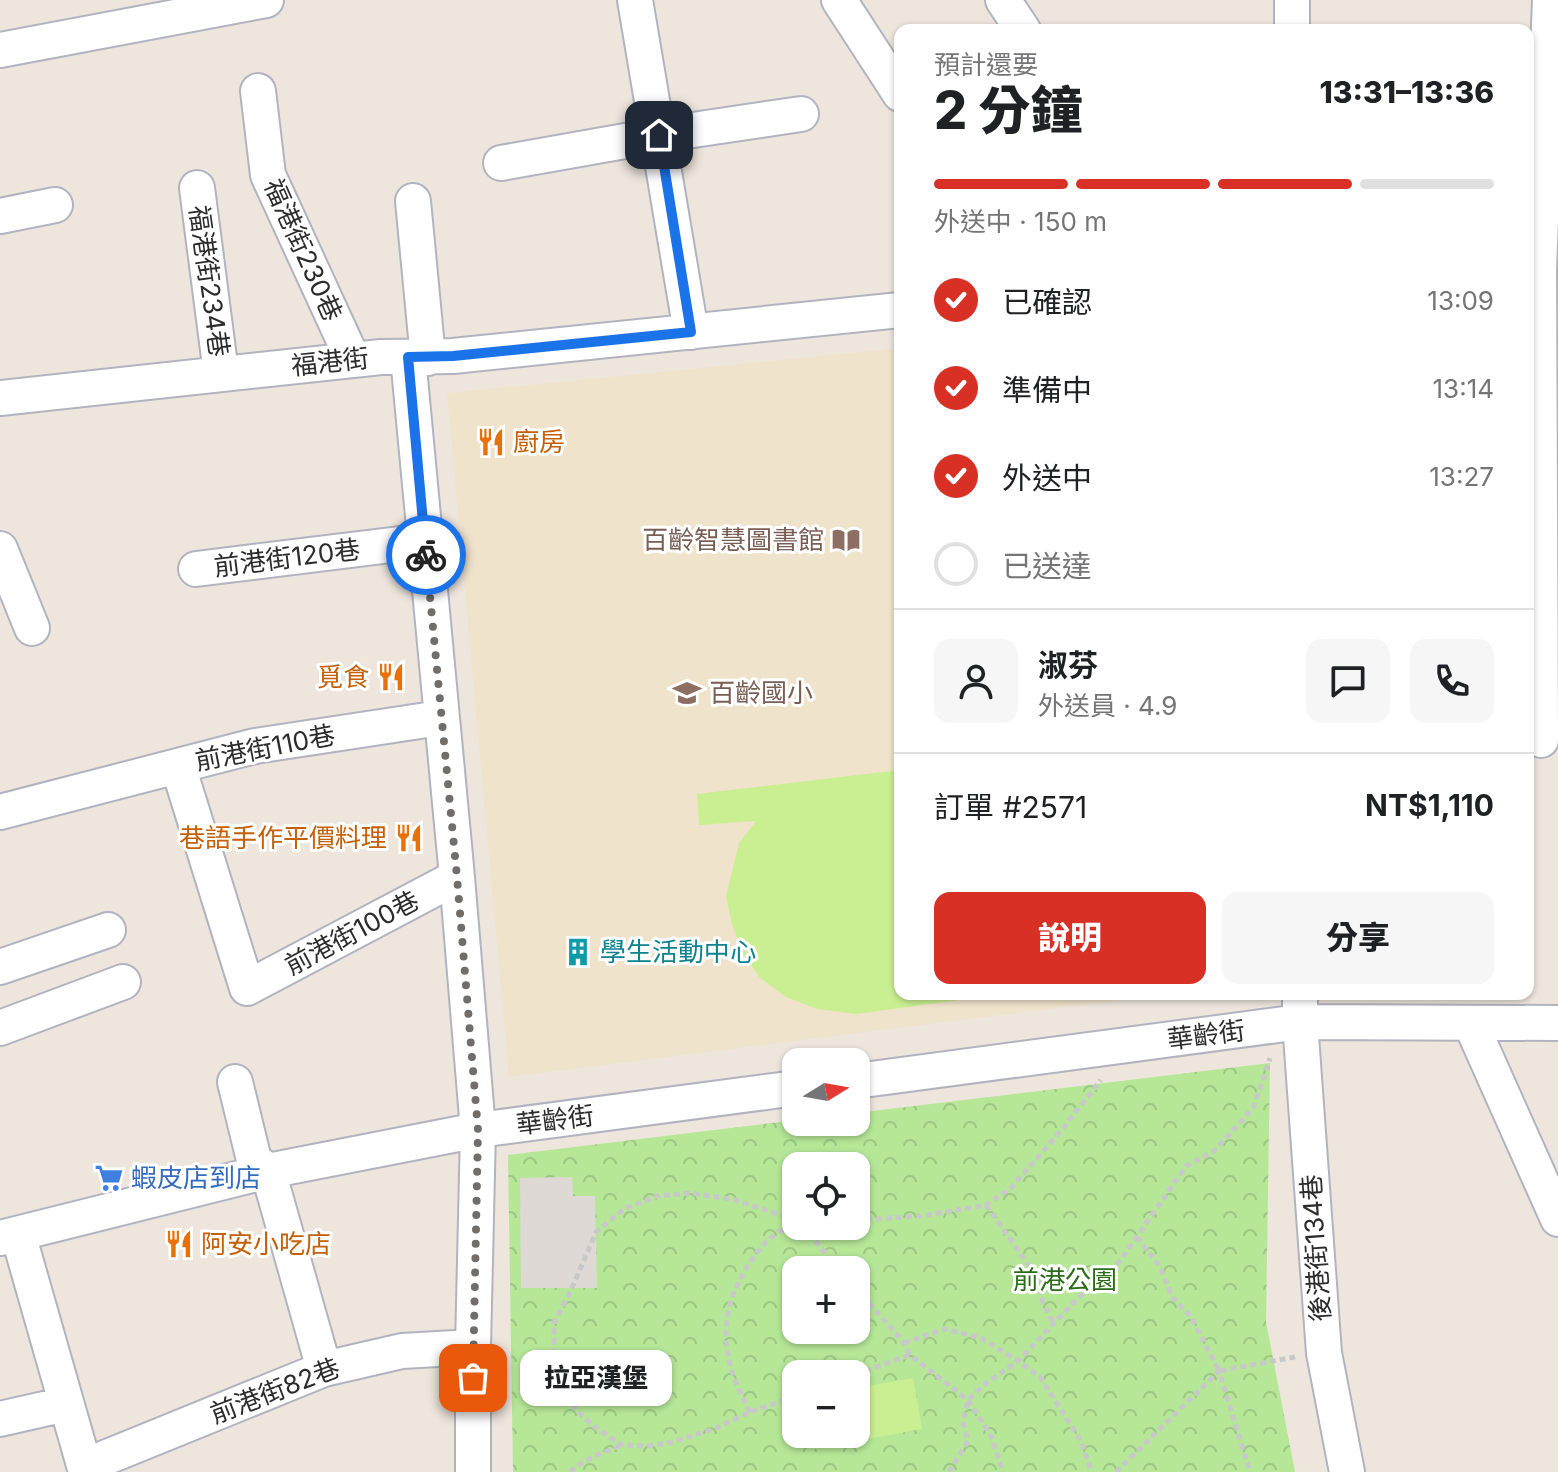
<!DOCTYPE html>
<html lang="zh-TW">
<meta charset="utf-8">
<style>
:root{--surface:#fff;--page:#f6f6f6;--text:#202124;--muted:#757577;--line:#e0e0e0;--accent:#d93025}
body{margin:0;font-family:Inter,"Noto Sans TC",sans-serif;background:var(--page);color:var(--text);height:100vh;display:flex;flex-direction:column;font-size:30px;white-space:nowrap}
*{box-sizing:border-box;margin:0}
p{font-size:26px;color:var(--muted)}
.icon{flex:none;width:44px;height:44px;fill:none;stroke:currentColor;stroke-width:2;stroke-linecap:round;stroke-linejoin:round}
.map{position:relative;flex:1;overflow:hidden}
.panel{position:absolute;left:894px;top:24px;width:640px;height:976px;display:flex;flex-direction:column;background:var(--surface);border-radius:16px;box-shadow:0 2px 6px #0004}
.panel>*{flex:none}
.needle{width:52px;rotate:79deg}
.tools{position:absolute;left:782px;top:1048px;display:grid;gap:16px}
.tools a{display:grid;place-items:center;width:88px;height:88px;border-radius:16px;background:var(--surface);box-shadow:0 2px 6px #0004;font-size:40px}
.pin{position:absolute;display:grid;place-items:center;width:68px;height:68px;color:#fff;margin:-34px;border-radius:16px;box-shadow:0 4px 12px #0006}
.courier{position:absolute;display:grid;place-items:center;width:80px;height:80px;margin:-40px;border:6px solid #1a73e8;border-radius:50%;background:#fff;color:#222;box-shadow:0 2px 10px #0007}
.bubble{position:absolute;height:56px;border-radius:16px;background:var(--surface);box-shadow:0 2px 6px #0004;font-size:26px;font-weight:800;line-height:56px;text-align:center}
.headline em{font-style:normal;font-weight:800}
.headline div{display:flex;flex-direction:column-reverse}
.headline{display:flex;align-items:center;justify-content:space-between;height:136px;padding:0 40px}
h1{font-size:52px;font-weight:800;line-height:60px}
.bar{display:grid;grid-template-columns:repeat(4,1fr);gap:12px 8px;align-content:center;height:96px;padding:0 40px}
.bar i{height:10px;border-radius:6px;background:var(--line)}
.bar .active{background:var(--accent)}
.bar p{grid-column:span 4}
.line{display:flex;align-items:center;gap:20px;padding:0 40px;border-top:2px solid var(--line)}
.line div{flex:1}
.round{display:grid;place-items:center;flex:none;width:84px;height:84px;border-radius:16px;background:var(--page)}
ol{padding:0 40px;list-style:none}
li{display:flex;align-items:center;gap:24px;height:88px}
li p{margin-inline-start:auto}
li .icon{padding:8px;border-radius:50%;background:var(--accent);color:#fff;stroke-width:4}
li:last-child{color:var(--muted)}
li i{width:44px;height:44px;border:4px solid var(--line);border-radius:50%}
.cta{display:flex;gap:16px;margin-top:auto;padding:16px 40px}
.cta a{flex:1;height:92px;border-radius:16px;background:var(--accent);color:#fff;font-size:32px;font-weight:800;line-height:92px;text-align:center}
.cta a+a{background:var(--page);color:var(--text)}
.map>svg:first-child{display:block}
.education{fill:#f0e3cc}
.forest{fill:url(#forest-crowns);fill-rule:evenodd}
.pitch{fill:#caef92}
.plaza{fill:#ded9d4}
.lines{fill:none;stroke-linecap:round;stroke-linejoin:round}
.minor-casing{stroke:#b1b4c0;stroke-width:38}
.path{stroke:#c8c8c8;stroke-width:5;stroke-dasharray:6 4;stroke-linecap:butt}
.minor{stroke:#fff;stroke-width:34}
.done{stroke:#706d6a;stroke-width:8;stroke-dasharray:0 14.4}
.route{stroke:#1a73e8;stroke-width:10}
.labels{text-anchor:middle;stroke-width:6;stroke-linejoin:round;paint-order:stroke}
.street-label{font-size:26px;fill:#2c2c2c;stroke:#fff}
.food-label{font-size:26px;fill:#c56008;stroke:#fff;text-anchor:start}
.education-label{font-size:26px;fill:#785e54;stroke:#fff;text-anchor:end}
.culture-label{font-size:26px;fill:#0d838f;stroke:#fff;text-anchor:start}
.shop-label{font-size:26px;fill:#366cbe;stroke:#fff;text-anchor:start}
.park-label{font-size:26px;fill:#2b6d17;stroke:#fff}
</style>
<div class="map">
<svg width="1558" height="1472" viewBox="0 0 1558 1472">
<defs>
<pattern id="forest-crowns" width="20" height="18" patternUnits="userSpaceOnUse" patternTransform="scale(2)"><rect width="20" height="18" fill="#b5e797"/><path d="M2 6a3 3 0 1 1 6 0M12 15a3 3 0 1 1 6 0" fill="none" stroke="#9cc682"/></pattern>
</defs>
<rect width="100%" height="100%" fill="#eee6dd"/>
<path class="education" d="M900,348V994H1169L509,1077L447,393Z"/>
<path class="forest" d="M1270,1063L1266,1322L1295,1472H513L508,1155L796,1120V1122H856V1113ZM796,1166H856V1226H796ZM796,1270H856V1330H796ZM796,1374H856V1434H796Z"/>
<path class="pitch" d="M900,770V994H1003L856,1014L817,1009L786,997L760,978L743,954L732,924L726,896L739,843L756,821L699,825L697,794Z
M913,1378L922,1429L813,1449L810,1434H856V1388Z"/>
<path class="plaza" d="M572,1177L573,1196H595L597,1288H521L520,1178Z"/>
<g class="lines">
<defs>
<path id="minor" d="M635,0L691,332
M839,0L900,94
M1003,0L1023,30
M1292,0V30
M0,50L266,0
M258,91L268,175L353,360
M501,163L659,135L801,114
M197,188L221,373
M413,201L428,358
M0,216L55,205
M408,357L457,877L478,1130L473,1347V1472
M0,398L381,357L453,356L900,310
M0,549L32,628
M196,569L424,541
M1541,740L1539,269L1550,0
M178,766L247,988L457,877
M0,812L255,746L440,718
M0,967L108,930
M1300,994V1022L1324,1353L1347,1472
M1471,1024L1558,1219
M0,1028L123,982
M856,1081L1300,1022L1558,1023
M235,1082L254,1160L268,1171L324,1369
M18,1234L86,1472
M0,1238L268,1171L478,1130L796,1088
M0,1419L66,1404
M85,1466L324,1369L402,1351L473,1347"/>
</defs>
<use href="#minor" class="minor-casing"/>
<path class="path" d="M986,1205L1039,1280L1043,1303L1054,1324
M796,1220L735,1200L691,1193L657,1196L624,1209L596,1232L572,1288L554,1323V1355L563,1388L576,1410L597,1429L622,1445L647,1446L673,1442L716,1428L750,1412L796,1396
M856,1220L921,1216L986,1205L1011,1188L1059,1133L1101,1080
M802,1226L840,1270
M1137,1237L1160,1267L1173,1298L1191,1317L1219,1371L1295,1357
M856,1288L904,1343L910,1355L968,1400L991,1436L1003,1472
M904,1343L944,1329L981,1338L1018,1361L1040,1377L1081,1441L1092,1472
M856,1374L910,1355
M750,1412C724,1364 715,1322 744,1272C750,1262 758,1250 766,1242C775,1234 786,1227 796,1220
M570,1472C583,1459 604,1453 621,1445
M949,1472L968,1441L963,1422L968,1400L985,1384L1018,1361L1077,1299L1120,1261L1186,1166L1214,1151L1253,1108L1270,1058
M1116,1472L1219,1371L1250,1472"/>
<use href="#minor" class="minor"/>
</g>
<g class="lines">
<path class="done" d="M426,555L457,877L478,1130L473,1378"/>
<path class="route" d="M426,555L408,357L453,356L691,332L659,135"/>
</g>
<defs>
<symbol id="restaurant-bare" viewBox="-9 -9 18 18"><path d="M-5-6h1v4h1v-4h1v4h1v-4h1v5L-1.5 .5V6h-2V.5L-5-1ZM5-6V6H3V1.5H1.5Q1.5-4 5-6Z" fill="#e8710a" stroke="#fff" stroke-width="2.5" paint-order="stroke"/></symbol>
<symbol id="library-bare" viewBox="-9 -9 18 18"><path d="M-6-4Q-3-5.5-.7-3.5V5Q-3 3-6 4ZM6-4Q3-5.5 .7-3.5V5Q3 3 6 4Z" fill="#8d6e63" stroke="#fff" stroke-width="2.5" paint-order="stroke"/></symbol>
<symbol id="school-bare" viewBox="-9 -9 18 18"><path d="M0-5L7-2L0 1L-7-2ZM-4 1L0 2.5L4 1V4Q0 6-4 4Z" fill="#8d6e63" stroke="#fff" stroke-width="2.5" paint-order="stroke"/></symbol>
<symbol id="building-bare" viewBox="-9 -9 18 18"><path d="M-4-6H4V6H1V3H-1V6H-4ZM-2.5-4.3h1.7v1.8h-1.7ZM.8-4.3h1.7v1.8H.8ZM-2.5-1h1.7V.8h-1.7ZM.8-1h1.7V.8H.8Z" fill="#0f9aa8" stroke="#fff" stroke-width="2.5" paint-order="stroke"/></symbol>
<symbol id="supermarket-bare" viewBox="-9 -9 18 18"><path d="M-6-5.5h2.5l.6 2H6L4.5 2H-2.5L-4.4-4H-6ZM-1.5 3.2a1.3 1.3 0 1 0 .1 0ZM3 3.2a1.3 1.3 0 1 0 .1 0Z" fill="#3f7fe0" stroke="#fff" stroke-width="2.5" paint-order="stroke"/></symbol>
</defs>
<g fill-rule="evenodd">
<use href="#restaurant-bare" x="471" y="422" width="40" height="40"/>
<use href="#library-bare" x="826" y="520" width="40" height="40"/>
<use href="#restaurant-bare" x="371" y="657" width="40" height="40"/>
<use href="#school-bare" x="667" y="673" width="40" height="40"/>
<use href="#restaurant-bare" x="389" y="818" width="40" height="40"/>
<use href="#building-bare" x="558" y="932" width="40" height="40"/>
<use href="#supermarket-bare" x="89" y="1158" width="40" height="40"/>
<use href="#restaurant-bare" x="159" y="1224" width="40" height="40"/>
</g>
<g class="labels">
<g class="street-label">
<text transform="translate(303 250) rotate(66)" y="9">福港街230巷</text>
<text transform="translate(209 281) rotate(82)" y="9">福港街234巷</text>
<text transform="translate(330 362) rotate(-6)" y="9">福港街</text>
<text transform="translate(287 558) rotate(-7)" y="9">前港街120巷</text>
<text transform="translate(265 748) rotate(-11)" y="9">前港街110巷</text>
<text transform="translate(352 933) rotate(-28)" y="9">前港街100巷</text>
<text transform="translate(1206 1035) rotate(-7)" y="9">華齡街</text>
<text transform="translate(555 1120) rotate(-7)" y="9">華齡街</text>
<text transform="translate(1316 1248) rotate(-94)" y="9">後港街134巷</text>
<text transform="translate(275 1391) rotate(-21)" y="9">前港街82巷</text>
</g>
<g class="food-label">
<text x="513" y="451">廚房</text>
<text x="369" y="686" text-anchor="end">覓食</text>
<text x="387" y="847" text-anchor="end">巷語手作平價料理</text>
<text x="201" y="1253">阿安小吃店</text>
</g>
<g class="education-label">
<text x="824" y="549">百齡智慧圖書館</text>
<text x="709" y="702" text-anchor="start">百齡國小</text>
</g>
<g class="culture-label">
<text x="600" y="961">學生活動中心</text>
</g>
<g class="shop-label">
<text x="131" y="1187">蝦皮店到店</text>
</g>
<g class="park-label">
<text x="1065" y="1289">前港公園</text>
</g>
</g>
</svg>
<div class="tools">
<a><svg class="needle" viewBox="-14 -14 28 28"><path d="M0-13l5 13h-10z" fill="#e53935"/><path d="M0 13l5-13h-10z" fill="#757577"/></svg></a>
<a><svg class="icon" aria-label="locate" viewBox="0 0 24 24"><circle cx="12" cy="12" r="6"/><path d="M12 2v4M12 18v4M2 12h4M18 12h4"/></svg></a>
<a>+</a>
<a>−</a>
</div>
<div class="pin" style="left:473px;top:1378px;background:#ea580c"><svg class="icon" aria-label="bag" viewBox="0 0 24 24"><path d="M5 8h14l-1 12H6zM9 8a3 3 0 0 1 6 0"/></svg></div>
<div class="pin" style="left:659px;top:135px;background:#1f2937"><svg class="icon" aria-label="home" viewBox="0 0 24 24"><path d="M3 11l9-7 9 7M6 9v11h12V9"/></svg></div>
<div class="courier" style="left:426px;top:555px"><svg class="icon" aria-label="bike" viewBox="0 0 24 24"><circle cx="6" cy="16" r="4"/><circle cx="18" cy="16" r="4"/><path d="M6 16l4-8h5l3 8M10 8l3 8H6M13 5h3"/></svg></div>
<div class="bubble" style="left:520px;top:1350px;width:152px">拉亞漢堡</div>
<section class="panel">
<div class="headline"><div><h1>2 分鐘</h1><p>預計還要</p></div><em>13:31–13:36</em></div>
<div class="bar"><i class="active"></i><i class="active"></i><i class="active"></i><i></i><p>外送中 · 150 m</p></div>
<ol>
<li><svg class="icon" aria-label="check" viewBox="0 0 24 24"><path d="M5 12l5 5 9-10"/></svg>已確認<p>13:09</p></li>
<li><svg class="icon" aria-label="check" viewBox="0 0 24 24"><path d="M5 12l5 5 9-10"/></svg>準備中<p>13:14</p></li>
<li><svg class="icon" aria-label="check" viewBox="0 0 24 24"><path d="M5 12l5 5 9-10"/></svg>外送中<p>13:27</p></li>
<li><i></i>已送達</li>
</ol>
<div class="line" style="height:144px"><a class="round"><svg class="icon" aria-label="person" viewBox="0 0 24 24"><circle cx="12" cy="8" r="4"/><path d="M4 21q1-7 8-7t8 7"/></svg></a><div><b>淑芬</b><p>外送員 · 4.9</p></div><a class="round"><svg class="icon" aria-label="chat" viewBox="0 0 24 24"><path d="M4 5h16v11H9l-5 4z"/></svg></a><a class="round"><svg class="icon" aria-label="phone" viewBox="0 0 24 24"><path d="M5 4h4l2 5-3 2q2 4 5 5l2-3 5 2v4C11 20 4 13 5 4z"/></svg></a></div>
<div class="line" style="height:104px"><div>訂單 #2571</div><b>NT$1,110</b></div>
<div class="cta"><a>說明</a><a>分享</a></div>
</section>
</div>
